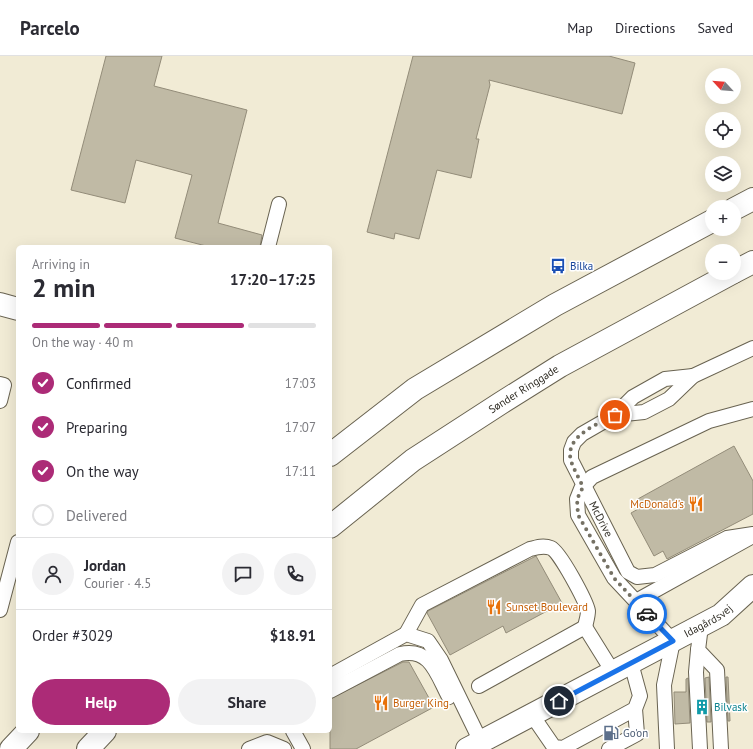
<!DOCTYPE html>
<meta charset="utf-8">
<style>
:root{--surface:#fff;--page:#f2f2f3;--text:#2b2b33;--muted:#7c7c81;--line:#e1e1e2;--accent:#ac2b77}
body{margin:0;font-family:"PT Sans",sans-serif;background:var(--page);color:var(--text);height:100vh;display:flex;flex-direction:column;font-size:15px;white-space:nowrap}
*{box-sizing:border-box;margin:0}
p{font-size:13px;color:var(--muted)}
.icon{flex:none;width:22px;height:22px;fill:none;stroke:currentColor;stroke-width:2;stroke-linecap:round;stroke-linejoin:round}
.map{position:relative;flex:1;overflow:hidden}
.side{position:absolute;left:16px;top:189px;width:316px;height:488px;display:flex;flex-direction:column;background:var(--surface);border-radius:6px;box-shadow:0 4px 16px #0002}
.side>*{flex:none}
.needle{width:26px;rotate:296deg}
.tools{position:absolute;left:705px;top:12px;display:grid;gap:8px}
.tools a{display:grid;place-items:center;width:36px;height:36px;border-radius:50%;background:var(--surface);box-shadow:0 4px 16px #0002;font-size:20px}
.pin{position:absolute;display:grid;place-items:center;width:34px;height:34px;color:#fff;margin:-17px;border:2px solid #fff;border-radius:50%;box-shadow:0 1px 4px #0007}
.courier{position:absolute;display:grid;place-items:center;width:40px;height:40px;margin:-20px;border:3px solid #1a73e8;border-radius:50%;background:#fff;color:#222;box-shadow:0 1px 5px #0007}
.summary em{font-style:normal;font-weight:700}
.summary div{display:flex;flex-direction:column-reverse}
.summary{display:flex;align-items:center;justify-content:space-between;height:68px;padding:0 16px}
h1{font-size:26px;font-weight:700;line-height:30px}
.bar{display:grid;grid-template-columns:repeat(4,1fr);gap:6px 4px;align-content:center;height:48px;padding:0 16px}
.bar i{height:5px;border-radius:3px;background:var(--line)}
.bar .active{background:var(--accent)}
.bar p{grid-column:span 4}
.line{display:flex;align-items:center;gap:10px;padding:0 16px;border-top:1px solid var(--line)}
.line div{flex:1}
.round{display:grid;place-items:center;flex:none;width:42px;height:42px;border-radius:21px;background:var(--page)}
ol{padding:0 16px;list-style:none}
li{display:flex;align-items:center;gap:12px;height:44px}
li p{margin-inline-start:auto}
li .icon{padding:4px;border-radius:50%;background:var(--accent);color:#fff;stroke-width:4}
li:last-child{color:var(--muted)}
li i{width:22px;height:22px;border:2px solid var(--line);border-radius:50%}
.primary-button{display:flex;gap:8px;margin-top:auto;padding:8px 16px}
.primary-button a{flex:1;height:46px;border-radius:24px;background:var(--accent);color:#fff;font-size:16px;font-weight:700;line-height:46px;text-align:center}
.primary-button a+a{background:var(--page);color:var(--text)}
header{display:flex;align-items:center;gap:24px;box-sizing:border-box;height:56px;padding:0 20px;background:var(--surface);border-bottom:1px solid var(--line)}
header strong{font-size:19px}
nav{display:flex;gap:22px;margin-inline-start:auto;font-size:14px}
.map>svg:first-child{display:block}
.building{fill:#c0baa5;stroke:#938c79}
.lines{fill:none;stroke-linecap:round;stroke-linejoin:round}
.lane-casing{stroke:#696351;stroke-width:16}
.street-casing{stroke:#696351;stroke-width:24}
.secondary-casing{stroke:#696351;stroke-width:24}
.lane{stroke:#fff;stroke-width:14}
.street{stroke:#fff;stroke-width:22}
.secondary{stroke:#fff;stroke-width:22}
.done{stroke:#757164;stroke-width:4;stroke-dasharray:0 7.2}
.route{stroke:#1a73e8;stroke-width:5}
.labels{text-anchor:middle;stroke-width:3;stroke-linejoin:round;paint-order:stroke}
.transit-label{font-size:11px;fill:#164399;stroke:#fff;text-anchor:start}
.street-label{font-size:11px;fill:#322f27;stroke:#fff}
.food-label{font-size:11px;fill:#c56008;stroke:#fff;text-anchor:start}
.culture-label{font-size:11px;fill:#0d838f;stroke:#fff;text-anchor:start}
.service-label{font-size:11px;fill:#4e5e75;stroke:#fff;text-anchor:start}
</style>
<header>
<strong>Parcelo</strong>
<nav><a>Map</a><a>Directions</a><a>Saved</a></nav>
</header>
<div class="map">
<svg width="753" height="693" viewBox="0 0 753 693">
<rect width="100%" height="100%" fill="#f1ebd5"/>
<path class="building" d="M106,0H162L154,30L247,54L218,167L262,179L260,191H210L175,182L192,119L136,104L125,147L71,134Z
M413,0H609L635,7L622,58L489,24L490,29L476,83H479L471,122L437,114L419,183L395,177L394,183L367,176Z
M734,390L753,425V458L667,503L663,495L654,500L631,457L640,452L636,444Z
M536,500L562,547L506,577L503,570L450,599L427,557L428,555Z
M403,606H409L434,651L356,693H330V643Z
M709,621L711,666H707L705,622Z
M726,621H728L730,665H728Z
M688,622L690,667L675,668L674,636H686V623Z"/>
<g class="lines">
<defs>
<g id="lane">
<path d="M268,191L279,148"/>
<path id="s1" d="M753,292L693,320L669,343L644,356L615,359L582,378L574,386L571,394V404L628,516L637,521L655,519L727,482L753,478"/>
<path d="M0,328L4,329L0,345"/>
<path d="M615,359L633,341L665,323L693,320"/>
<path d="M636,545L751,481"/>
<path d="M0,554L18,486"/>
<path d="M701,570L698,594L717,614L721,693"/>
<path d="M406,578L422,549L530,493C537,491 544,489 551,492C560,496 586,545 588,555C588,560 586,566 585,571"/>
<path d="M698,594L696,616L700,693"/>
<path d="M330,620L406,578L428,585L441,604L481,686"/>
<path d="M479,630L585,571L613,616"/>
<path d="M330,635L400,598C431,591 437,619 449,641"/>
<path d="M532,659L554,691L563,692L635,653L640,640L631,607"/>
<path d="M293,675L303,693"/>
<path d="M249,693L267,686L284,693"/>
<path d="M609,693L637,678L635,653"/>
<path d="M667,693L664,629L673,585L614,522L578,459L577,443L581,433L592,421L709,365L753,353"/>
</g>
<g id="street">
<path d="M0,248L18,253"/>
<path id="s2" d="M467,693L721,559L753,530"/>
</g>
<g id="secondary">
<path d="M734,153L753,143"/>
<path d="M734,216L753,206"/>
<path d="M330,399L415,333L555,249L712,165"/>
<path id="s3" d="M330,471L413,404L501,347L560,310L732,217"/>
<path d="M11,693L28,675"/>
<path d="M88,693L105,675"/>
</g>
</defs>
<use href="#lane" class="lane-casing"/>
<use href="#street" class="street-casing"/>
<use href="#secondary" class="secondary-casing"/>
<use href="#lane" class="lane"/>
<use href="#street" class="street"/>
<use href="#secondary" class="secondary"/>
</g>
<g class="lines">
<path class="done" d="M615,359C598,368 564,380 571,405C574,414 579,422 583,431L577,443L578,459L614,522L647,558"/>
<path class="route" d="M559,645L673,585L647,558"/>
</g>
<defs>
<symbol id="bus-bare" viewBox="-9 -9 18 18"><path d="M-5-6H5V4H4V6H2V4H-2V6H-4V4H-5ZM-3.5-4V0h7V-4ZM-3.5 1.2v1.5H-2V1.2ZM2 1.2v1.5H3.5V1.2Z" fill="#1a4fb4" stroke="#fff" stroke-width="2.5" paint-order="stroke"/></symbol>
<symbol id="restaurant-bare" viewBox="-9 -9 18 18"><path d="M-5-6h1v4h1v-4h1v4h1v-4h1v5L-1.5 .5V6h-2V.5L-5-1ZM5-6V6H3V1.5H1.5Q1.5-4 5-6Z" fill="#e8710a" stroke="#fff" stroke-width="2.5" paint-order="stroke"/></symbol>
<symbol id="building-bare" viewBox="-9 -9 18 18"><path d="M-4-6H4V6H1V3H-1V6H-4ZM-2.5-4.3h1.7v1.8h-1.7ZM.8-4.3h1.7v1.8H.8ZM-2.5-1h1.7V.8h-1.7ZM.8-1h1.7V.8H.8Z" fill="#0f9aa8" stroke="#fff" stroke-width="2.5" paint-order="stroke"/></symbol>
<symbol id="fuel-bare" viewBox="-9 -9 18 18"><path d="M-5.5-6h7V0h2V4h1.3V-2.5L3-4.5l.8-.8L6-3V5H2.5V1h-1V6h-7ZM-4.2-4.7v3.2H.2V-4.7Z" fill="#5c6f8a" stroke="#fff" stroke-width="2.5" paint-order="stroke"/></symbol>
</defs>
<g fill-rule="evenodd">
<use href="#bus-bare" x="547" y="199" width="22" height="22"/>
<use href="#restaurant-bare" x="685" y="437" width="22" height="22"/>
<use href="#restaurant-bare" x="483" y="540" width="22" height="22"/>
<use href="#restaurant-bare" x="370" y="636" width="22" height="22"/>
<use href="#building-bare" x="691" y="640" width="22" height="22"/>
<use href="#fuel-bare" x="600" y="666" width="22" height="22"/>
</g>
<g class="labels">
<g class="transit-label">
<text x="570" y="214">Bilka</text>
</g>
<g class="street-label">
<text dy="4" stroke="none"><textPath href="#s3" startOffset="238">Sønder Ringgade</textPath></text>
<text dy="4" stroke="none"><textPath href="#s1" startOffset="291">McDrive</textPath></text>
<text dy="4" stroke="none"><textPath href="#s2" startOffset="273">Idagårdsvej</textPath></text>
</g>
<g class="food-label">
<text x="684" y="452" text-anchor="end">McDonald's</text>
<text x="506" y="555">Sunset Boulevard</text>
<text x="393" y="651">Burger King</text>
</g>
<g class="culture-label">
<text x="714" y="655">Bilvask</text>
</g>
<g class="service-label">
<text x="623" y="681">Go'on</text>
</g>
</g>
</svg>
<div class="tools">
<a><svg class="needle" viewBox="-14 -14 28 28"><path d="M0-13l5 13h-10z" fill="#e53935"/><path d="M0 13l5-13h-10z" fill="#7c7c81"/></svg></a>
<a><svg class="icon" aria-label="locate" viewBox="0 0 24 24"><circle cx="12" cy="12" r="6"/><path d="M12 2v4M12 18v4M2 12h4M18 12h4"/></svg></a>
<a><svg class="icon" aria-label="layers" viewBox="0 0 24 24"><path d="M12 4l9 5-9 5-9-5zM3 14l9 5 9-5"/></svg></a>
<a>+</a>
<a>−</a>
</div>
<div class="pin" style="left:615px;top:359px;background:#ea580c"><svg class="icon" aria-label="bag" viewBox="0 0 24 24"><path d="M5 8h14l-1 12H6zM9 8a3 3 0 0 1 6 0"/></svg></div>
<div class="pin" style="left:559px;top:645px;background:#1f2937"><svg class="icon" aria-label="home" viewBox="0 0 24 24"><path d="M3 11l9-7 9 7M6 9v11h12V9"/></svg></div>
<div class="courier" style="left:647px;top:558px"><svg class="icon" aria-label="car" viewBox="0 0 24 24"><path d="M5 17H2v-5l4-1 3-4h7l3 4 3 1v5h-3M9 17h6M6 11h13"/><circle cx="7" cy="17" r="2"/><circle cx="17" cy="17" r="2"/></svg></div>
<section class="side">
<div class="summary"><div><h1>2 min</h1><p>Arriving in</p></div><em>17:20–17:25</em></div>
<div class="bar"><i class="active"></i><i class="active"></i><i class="active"></i><i></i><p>On the way · 40 m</p></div>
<ol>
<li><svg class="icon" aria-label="check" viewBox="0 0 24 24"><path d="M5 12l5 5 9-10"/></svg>Confirmed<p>17:03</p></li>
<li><svg class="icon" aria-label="check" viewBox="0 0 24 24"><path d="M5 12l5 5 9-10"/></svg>Preparing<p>17:07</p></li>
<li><svg class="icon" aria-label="check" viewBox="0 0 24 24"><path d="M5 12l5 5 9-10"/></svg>On the way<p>17:11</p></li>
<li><i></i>Delivered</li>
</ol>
<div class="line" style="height:72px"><a class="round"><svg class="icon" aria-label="person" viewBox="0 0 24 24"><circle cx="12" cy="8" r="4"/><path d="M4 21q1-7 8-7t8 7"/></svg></a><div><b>Jordan</b><p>Courier · 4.5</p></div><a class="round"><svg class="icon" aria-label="chat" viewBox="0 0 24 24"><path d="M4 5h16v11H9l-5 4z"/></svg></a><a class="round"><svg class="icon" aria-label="phone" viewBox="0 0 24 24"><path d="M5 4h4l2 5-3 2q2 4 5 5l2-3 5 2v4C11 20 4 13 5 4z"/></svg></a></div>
<div class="line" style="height:52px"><div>Order #3029</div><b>$18.91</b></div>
<div class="primary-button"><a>Help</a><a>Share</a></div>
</section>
</div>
